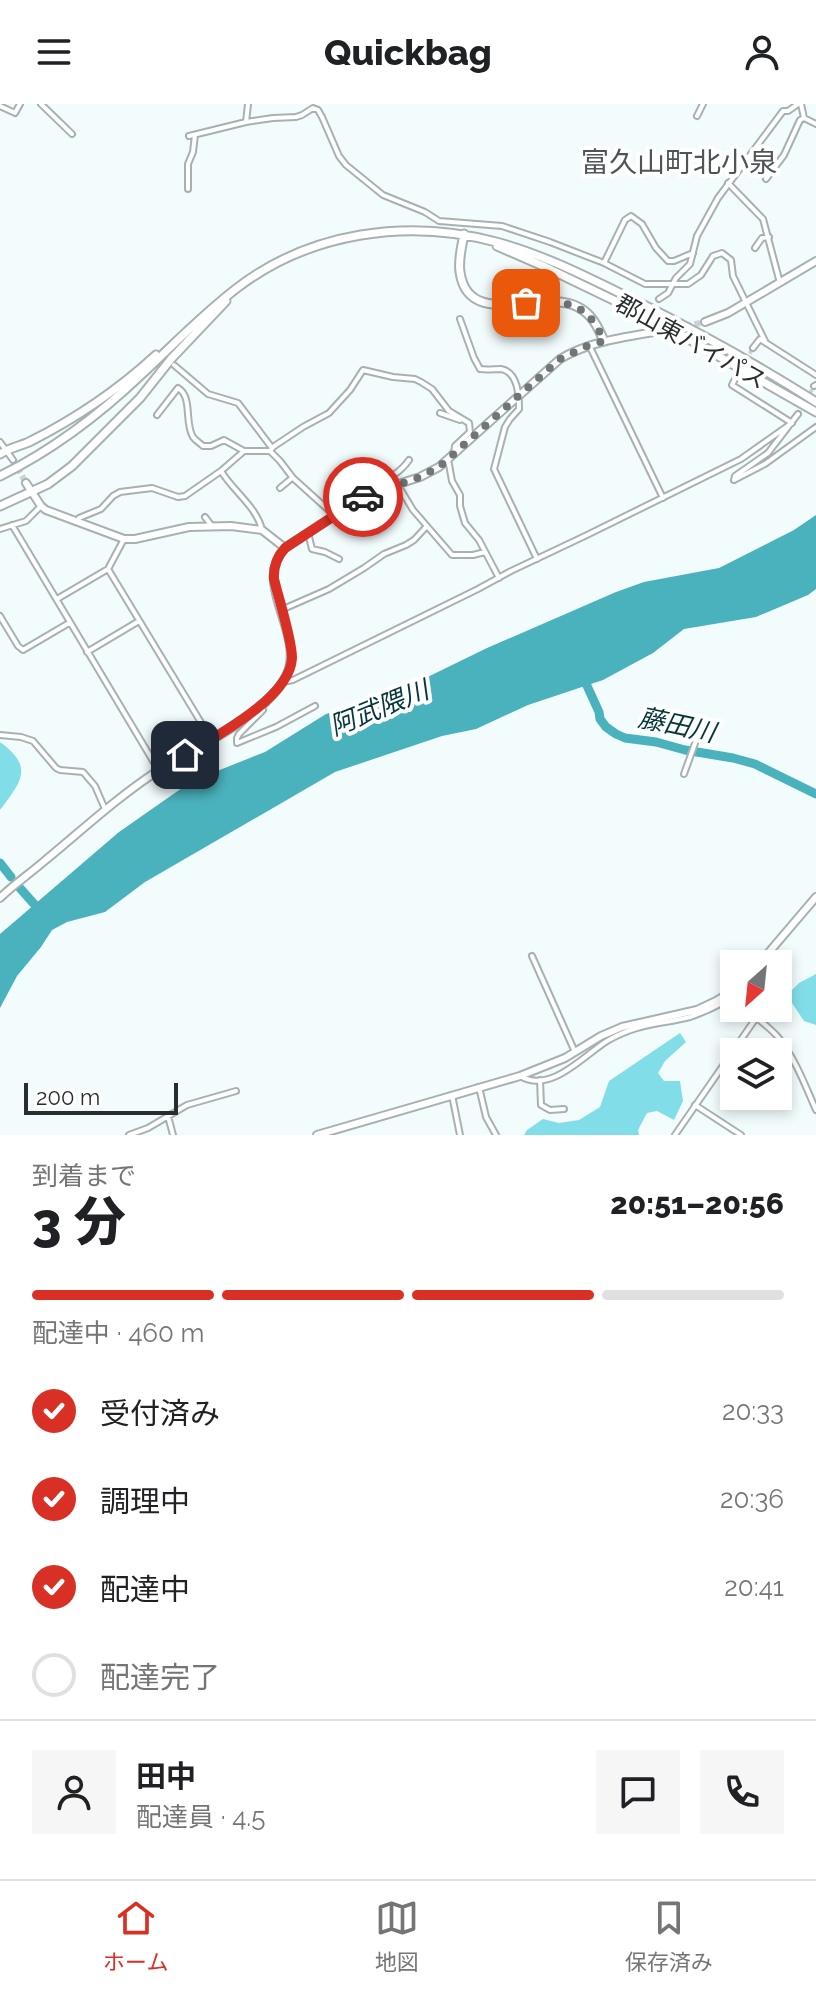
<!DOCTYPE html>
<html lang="ja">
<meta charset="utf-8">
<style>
:root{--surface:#fff;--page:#f6f6f6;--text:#202124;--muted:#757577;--line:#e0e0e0;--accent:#d93025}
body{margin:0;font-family:Raleway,"Noto Sans JP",sans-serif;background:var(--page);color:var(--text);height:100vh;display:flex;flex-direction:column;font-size:30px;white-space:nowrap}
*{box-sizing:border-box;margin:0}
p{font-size:26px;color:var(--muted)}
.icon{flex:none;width:44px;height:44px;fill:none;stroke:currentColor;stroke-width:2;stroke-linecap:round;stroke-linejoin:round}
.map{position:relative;height:1031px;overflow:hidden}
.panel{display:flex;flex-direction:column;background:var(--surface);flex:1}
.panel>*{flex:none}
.needle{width:52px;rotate:207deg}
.fabs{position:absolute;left:720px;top:846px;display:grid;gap:16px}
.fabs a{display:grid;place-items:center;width:72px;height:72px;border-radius:0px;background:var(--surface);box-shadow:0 4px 12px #0003;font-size:40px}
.scale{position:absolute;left:24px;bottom:20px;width:154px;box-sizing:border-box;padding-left:8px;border:4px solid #2a2d2e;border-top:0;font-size:22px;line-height:28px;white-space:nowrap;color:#2a2d2e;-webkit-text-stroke:6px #fff;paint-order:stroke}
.pin{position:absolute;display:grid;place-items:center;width:68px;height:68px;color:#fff;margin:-34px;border-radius:16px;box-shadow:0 4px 12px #0006}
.courier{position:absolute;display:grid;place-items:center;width:80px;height:80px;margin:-40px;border:6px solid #d93025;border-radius:50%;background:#fff;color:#222;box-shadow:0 2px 10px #0007}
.headline em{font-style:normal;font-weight:800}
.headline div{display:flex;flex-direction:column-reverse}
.headline{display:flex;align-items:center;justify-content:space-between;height:136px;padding:0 32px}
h1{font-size:52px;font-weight:800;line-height:60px}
.bar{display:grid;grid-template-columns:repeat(4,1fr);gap:12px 8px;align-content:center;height:96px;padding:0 32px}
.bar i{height:10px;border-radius:6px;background:var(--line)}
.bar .current{background:var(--accent)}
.bar p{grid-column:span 4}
.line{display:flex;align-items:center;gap:20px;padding:0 32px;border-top:2px solid var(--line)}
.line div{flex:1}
.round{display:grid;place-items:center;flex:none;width:84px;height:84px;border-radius:0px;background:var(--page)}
ol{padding:0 32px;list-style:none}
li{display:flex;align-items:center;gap:24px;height:88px}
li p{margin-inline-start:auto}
li .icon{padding:8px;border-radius:50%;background:var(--accent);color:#fff;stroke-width:4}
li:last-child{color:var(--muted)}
li i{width:44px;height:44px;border:4px solid var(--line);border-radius:50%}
header{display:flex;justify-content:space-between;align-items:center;height:104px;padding:0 32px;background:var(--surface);font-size:36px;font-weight:800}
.dock{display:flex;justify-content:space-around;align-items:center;height:112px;border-top:2px solid var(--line);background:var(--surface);font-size:22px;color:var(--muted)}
.dock a{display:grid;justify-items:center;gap:4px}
.dock .current{color:var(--accent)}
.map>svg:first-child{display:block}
.green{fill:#81dee8}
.water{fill:#4ab2bd}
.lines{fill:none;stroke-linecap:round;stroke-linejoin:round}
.river{stroke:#4ab2bd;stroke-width:9}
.street-tunnel{stroke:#cbd3d4;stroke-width:4;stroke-dasharray:4 2;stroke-linecap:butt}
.secondary-tunnel{stroke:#cbd3d4;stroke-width:6;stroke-dasharray:6 3;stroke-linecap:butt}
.primary-tunnel{stroke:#cbd3d4;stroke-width:6;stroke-dasharray:6 3;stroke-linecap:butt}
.street-casing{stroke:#a8b1b2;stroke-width:8}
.secondary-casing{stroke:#a8b1b2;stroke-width:10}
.primary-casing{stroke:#a8b1b2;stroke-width:10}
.highway-casing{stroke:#a8b1b2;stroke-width:11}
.street{stroke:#fff;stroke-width:4}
.secondary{stroke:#fff;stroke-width:6}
.primary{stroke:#fff;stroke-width:6}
.highway{stroke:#fff;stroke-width:7}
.done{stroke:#707576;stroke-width:8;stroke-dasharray:0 14.4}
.route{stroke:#d93025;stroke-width:10}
.labels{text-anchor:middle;stroke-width:8;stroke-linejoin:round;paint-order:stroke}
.street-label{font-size:24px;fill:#2a2d2e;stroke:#fff}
.water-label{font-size:26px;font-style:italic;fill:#03363b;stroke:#fff}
.quarter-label{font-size:28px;fill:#4d5556;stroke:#fff}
</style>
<header><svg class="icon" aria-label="menu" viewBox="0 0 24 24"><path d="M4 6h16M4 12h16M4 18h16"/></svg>Quickbag<svg class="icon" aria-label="person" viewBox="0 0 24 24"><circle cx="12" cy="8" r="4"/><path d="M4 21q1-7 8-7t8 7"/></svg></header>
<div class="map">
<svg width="816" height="1031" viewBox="0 0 816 1031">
<rect width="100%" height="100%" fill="#f3fcfd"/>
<path class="green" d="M0,638C34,663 22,677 0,706Z
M816,870V921L804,917L790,896L789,889L799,879Z
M680,929L686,938L665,957L658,969L664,977H680L683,997L674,1016L657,1007L647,1009L638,1026L639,1031H524L527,1026L543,1015L559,1019L579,1016L600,1003L609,977Z"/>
<path class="water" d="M816,411V485L808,491L756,513L684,525L653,549L603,576L528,601L476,625L442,632L335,668L145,778L105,808L67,818L52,826L41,843L17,872L0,904V830L119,728L192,677L265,648L326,610L401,586L487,544L616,488L644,478L719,464L794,426Z"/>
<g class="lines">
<path class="river" d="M583,573L599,608L600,615L606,623L616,630L625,634L656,638L685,646L733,654L755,660L816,690
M0,759L11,773
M19,783L42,809"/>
<path class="street-tunnel" d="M740,265L753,244
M798,310L814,282"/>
<path class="secondary-tunnel" d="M13,356L26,379"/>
<path class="primary-tunnel" d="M668,226L705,218"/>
<defs>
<path id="street" d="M41,0L72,30
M801,0L804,14L816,20
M0,2L15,9L20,0
M697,12L703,0
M246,18L248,0
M189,32L246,18L273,14L296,13L302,11L313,4L318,6L322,13L339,52L346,61L383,91L425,108L439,117L502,122L550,138L604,159L645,180H688L701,171L713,152L722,149L731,156L733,172L766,239
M766,75L784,51L800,16L804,14
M728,79L763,115L780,179
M188,85V60L193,48L195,31
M755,144L762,134L769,133
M604,159L625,116L631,112L642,120L656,144L668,157H674L693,149
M659,195L668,189L676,174L690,160L697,132L718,94L783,7H788L798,0
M460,215L474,254L480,265C487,266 494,265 501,265C518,268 519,291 519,305L510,315L505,323L494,365L537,455
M589,241L663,394
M753,244L760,235L816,271
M174,261L208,290L238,299L272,344
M814,282L816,281
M440,309L460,316
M157,311L178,284C193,293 184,319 193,333C196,337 200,339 203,342H211L224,336L244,347H270
M0,338L13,356
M448,355L452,377L460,391V402L465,419L479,436L499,474
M221,367C233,387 257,403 262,426
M734,376L765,360L816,323
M734,376L735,372L768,349L798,310
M359,378L365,390
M280,384L292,374
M383,386H401L413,406L452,451H473L485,448
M374,388L376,380C389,374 400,369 409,356
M334,411L293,374L280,357L270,347L273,343L303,323L329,309L350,286L363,266L393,273L415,275L421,278L432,285L449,307L469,319L470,328L455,342L454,350
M205,413L211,421
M77,418L79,414L101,405L113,392L120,388L152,384L178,393L185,392L221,367L244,347
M12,421L159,667
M0,425L26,417L41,402
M308,429L312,445L325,448L339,455
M108,465L211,635
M57,495L108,465L124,435
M281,506L329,485L364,464L384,450L406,441L414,436L427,422
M0,512L18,542L23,546L69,519
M87,548L139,517
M283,578L293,576L478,485L511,467L587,431L741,355L792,319L732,281L737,271
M260,602L263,606L239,630L237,634V639L276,623L315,602
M0,631L21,633L33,637L56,664L60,666L83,668L95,682L105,705
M684,670L698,631
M532,852L575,948
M744,904C756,913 768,922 778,933C795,954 805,981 816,1006
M520,972C551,990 583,952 607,937C638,919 658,921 690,913C702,909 713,904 724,898
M540,976L541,1001L550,1006L564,1005
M479,983L486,1013L496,1031
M452,991L460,1031
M695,1001L741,1031
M168,1012L173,1031
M129,1031L148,1024L187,1001L236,987
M675,1031L756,914"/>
<path id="secondary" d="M26,379L41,402L46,406L124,435H135L189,423L231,422L262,426L285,444
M759,860L816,793
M317,1031L520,972L565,954L601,932L622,923L697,906L716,897L734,886"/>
<path id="primary" d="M705,218L728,209L816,157
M0,794C13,781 28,771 42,759C80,728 115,695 156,668C196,642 258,618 284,576C310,534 250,481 285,444L367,390L420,373L439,363L560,255C592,236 628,233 665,226"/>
<path id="highway" d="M464,130C462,142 458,155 460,168C468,227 544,184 578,203C592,210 598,223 604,237
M497,142L543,162L657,217L816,308
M0,350C9,344 20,342 29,338C75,315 119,285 156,251
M0,372C53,346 99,311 142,270C173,241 203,210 237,184C310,128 408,114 496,138C545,151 591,175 636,197C698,228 758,261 816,298
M0,402L48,380L72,362L140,294L171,255L226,197"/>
</defs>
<use href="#street" class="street-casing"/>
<use href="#secondary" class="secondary-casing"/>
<use href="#primary" class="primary-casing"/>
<use href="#highway" class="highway-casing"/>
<use href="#street" class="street"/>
<use href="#secondary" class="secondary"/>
<use href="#primary" class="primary"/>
<use href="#highway" class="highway"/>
</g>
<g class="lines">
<path class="done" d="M363,393L420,373L439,363L560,255L589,241L604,237C586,196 566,197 526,199"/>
<path class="route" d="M185,651C216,632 290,594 292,554C292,535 279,496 274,475C273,463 277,453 285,444L363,393"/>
</g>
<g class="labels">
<g class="street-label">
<text transform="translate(691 238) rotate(29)" y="8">郡山東バイパス</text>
</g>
<g class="water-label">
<text transform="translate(379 604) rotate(-22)" y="9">阿武隈川</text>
<text transform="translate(677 621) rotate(12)" y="9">藤田川</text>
</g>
<g class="quarter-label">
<text x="679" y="68">富久山町北小泉</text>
</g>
</g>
</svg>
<div class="fabs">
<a><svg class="needle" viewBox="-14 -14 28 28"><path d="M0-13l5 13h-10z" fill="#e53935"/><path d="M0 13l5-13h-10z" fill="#757577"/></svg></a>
<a><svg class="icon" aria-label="layers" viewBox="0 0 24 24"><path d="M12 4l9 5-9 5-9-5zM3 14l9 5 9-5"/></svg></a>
</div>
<div class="scale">200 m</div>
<div class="pin" style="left:526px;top:199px;background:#ea580c"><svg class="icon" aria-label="bag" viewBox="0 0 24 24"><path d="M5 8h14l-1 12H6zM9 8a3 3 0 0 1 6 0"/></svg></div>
<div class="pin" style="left:185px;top:651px;background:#1f2937"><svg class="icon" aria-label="home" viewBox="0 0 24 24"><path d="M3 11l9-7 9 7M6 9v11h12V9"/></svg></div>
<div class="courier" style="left:363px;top:393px"><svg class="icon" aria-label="car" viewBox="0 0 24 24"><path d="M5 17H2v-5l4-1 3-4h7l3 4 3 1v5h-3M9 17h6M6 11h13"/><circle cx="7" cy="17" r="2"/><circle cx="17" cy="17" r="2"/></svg></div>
</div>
<section class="panel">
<div class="headline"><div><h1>3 分</h1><p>到着まで</p></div><em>20:51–20:56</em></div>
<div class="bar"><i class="current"></i><i class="current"></i><i class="current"></i><i></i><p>配達中 · 460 m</p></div>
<ol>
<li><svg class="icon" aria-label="check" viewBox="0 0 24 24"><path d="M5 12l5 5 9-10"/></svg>受付済み<p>20:33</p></li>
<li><svg class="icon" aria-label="check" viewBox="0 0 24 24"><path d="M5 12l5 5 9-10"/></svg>調理中<p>20:36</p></li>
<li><svg class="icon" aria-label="check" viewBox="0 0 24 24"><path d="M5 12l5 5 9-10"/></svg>配達中<p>20:41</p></li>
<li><i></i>配達完了</li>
</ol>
<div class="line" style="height:144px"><a class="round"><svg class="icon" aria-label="person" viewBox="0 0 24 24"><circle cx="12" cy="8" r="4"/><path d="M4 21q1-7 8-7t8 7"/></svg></a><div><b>田中</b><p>配達員 · 4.5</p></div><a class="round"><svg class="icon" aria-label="chat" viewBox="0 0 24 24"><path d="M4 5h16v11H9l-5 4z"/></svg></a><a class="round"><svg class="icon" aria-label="phone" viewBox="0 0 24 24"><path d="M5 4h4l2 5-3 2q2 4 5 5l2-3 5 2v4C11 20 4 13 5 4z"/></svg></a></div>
</section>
<nav class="dock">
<a class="current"><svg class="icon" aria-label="home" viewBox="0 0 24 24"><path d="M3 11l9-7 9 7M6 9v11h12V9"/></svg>ホーム</a>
<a><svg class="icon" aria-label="map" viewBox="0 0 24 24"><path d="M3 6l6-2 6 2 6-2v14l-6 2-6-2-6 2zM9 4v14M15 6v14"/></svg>地図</a>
<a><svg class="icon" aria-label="saved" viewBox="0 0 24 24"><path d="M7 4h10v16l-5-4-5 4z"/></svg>保存済み</a>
</nav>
